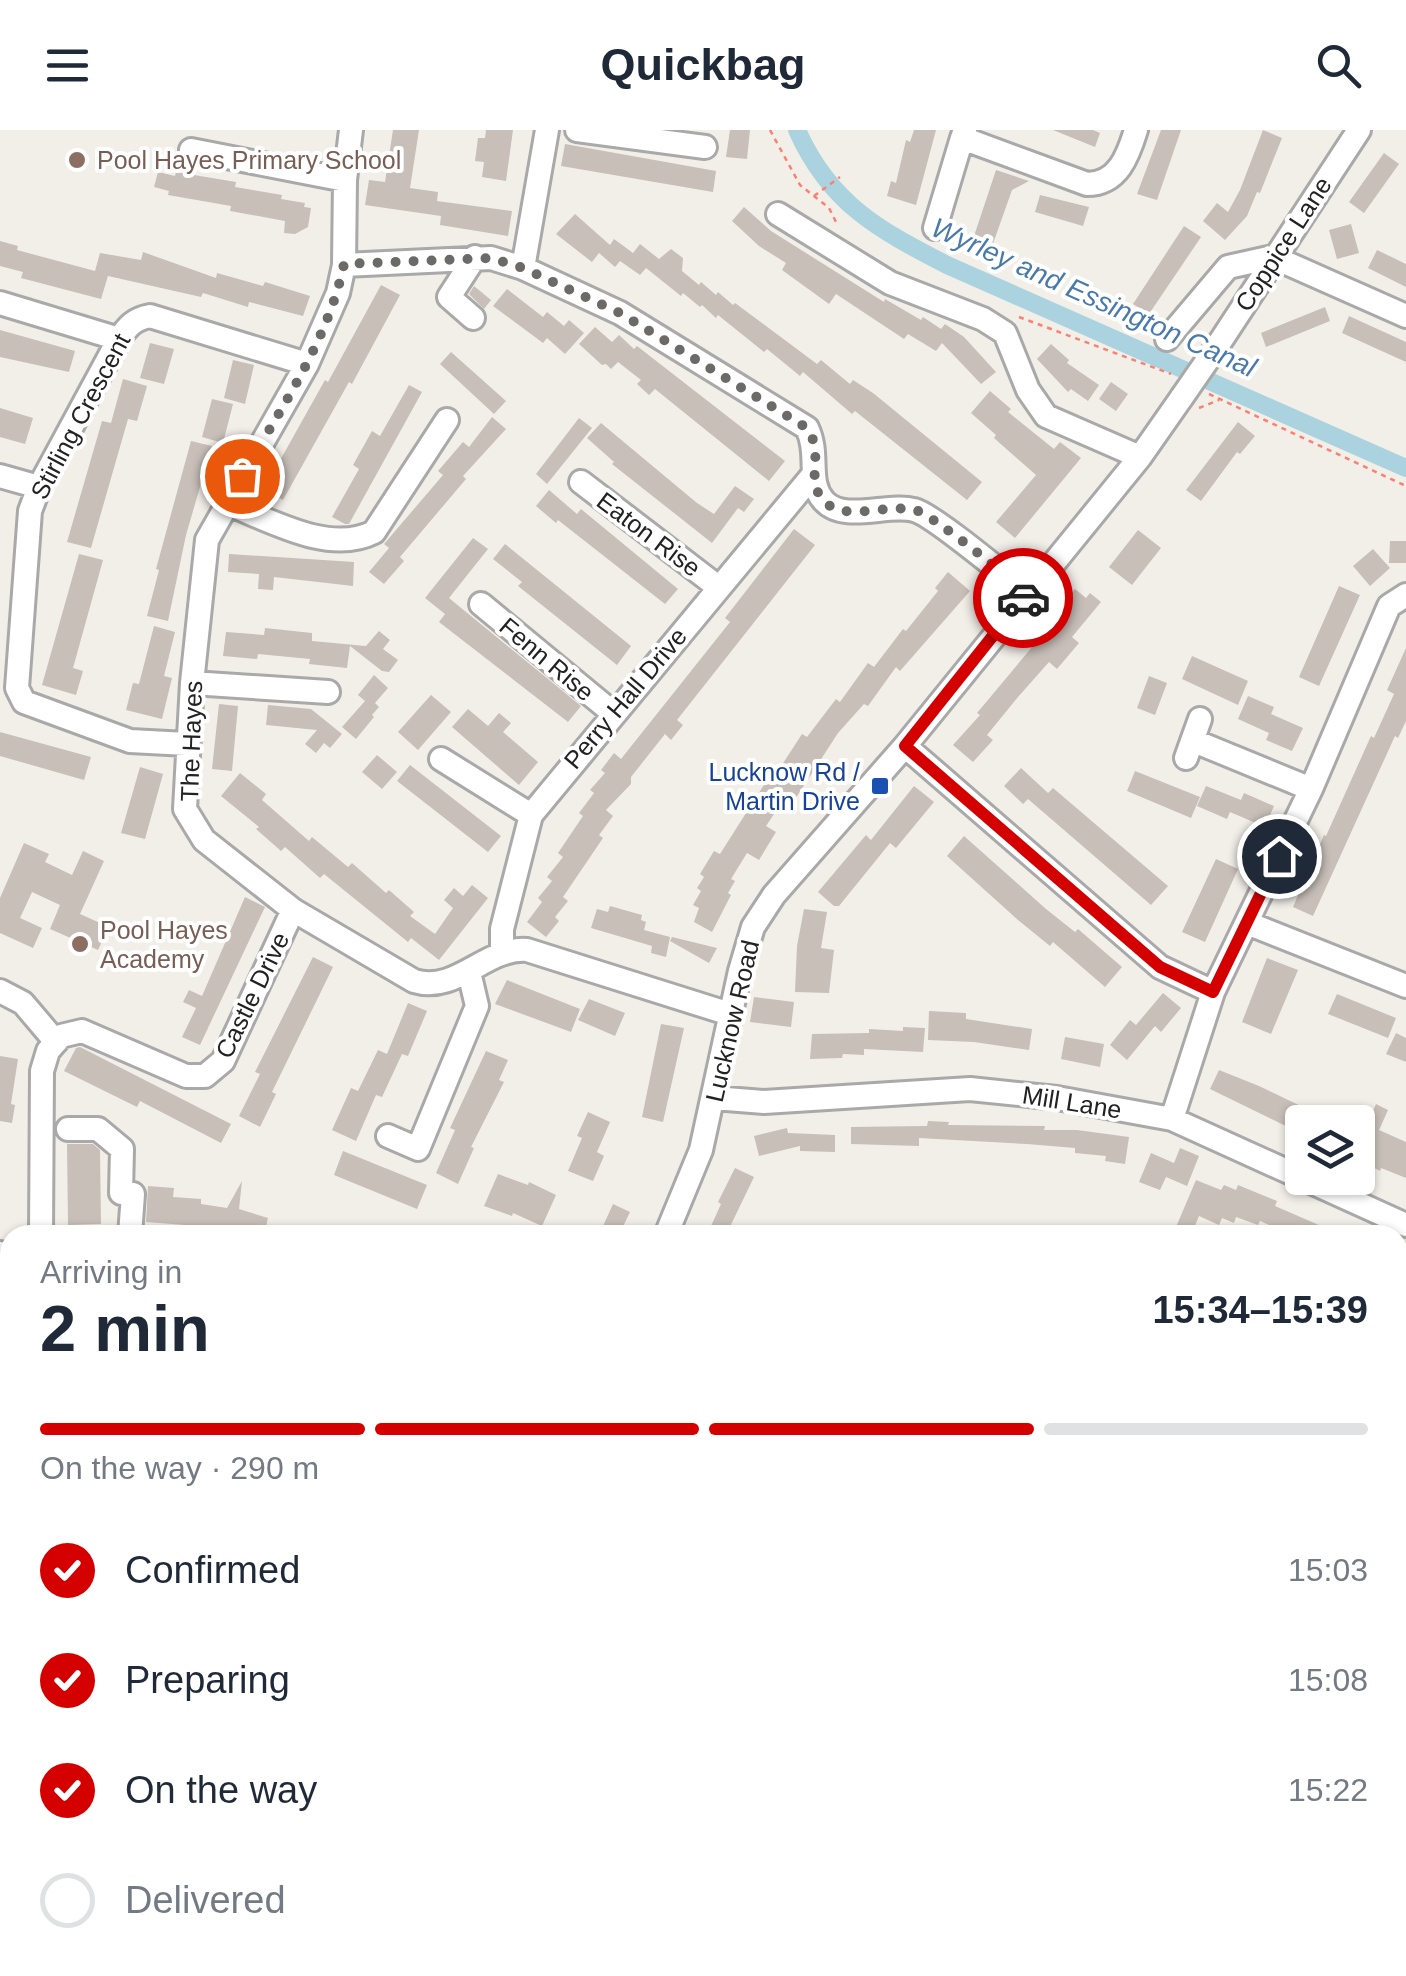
<!DOCTYPE html>
<meta charset="utf-8">
<style>
:root{--surface:#fff;--page:#f2f2f3;--text:#1f2937;--muted:#747a83;--line:#e0e1e3;--accent:#d40000}
body{margin:0;font-family:Arial,sans-serif;background:var(--page);color:var(--text);height:100vh;display:flex;flex-direction:column;font-size:38px;white-space:nowrap}
*{box-sizing:border-box;margin:0}
p{font-size:32px;color:var(--muted)}
.icon{flex:none;width:55px;height:55px;fill:none;stroke:currentColor;stroke-width:2;stroke-linecap:round;stroke-linejoin:round}
.map{position:relative;flex:1;overflow:hidden}
.details{position:absolute;left:0px;top:1095px;width:1408px;height:752px;display:flex;flex-direction:column;background:var(--surface);border-radius:30px 30px 0 0;box-shadow:0 2px 8px #0004}
.details>*{flex:none}
.fabs{position:absolute;left:1285px;top:975px;display:grid;gap:20px}
.fabs a{display:grid;place-items:center;width:90px;height:90px;border-radius:10px;background:var(--surface);box-shadow:0 2px 8px #0004;font-size:50px}
.pin{position:absolute;display:grid;place-items:center;width:85px;height:85px;color:#fff;margin:-42px;border:5px solid #fff;border-radius:50%;box-shadow:0 2px 10px #0007}
.courier{position:absolute;display:grid;place-items:center;width:100px;height:100px;margin:-50px;border:8px solid #d40000;border-radius:50%;background:#fff;color:#222;box-shadow:0 2px 12px #0007}
.head em{font-style:normal;font-weight:700}
.head div{display:flex;flex-direction:column-reverse}
.head{display:flex;align-items:center;justify-content:space-between;height:170px;padding:0 40px}
h1{font-size:65px;font-weight:700;line-height:75px}
.bar{display:grid;grid-template-columns:repeat(4,1fr);gap:15px 10px;align-content:center;height:120px;padding:0 40px}
.bar i{height:12px;border-radius:8px;background:var(--line)}
.bar .on{background:var(--accent)}
.bar p{grid-column:span 4}
ol{padding:0 40px;list-style:none}
li{display:flex;align-items:center;gap:30px;height:110px}
li p{margin-inline-start:auto}
li .icon{padding:10px;border-radius:50%;background:var(--accent);color:#fff;stroke-width:4}
li:last-child{color:var(--muted)}
li i{width:55px;height:55px;border:5px solid var(--line);border-radius:50%}
header{display:flex;justify-content:space-between;align-items:center;height:130px;padding:0 40px;background:var(--surface);font-size:45px;font-weight:700}
.map>svg:first-child{display:block}
.lines{fill:none;stroke-linecap:round;stroke-linejoin:round}
.canal{stroke:#aad3df;stroke-width:18}
.building{fill:#c7bfb8}
.minor-casing{stroke:#a9a9a9;stroke-width:28}
.path{stroke:#fa8072;stroke-width:2.5;stroke-dasharray:5 5;stroke-linecap:butt}
.minor{stroke:#fff;stroke-width:22}
.minor-bridge-casing{stroke:#a9a9a9;stroke-width:28;stroke-linecap:butt}
.path-bridge{stroke:#fa8072;stroke-width:2.5;stroke-dasharray:5 5;stroke-linecap:butt}
.minor-bridge{stroke:#fff;stroke-width:22}
.done{stroke:#6b6a68;stroke-width:10;stroke-dasharray:0 18}
.route{stroke:#d40000;stroke-width:12}
.education-dot{fill:#8d6e63;stroke:#fff;stroke-width:4}
.transit-dot{fill:#1a4fb4;stroke:#fff;stroke-width:4}
.labels{text-anchor:middle;stroke-width:8;stroke-linejoin:round;paint-order:stroke}
.education-label{font-size:25px;fill:#785e54;stroke:#fff;text-anchor:start}
.street-label{font-size:25px;fill:#222;stroke:#fff}
.transit-label{font-size:25px;fill:#164399;stroke:#fff;text-anchor:end}
.water-label{font-size:28px;font-style:italic;fill:#4a7aab;stroke:#fff}
</style>
<header><svg class="icon" aria-label="menu" viewBox="0 0 24 24"><path d="M4 6h16M4 12h16M4 18h16"/></svg>Quickbag<svg class="icon" aria-label="search" viewBox="0 0 24 24"><circle cx="10" cy="10" r="6"/><path d="M15 15l6 6"/></svg></header>
<div class="map">
<svg width="1406" height="1846" viewBox="0 0 1406 1846">
<rect width="100%" height="100%" fill="#f2efe9"/>
<g class="lines">
<path class="canal" d="M797,0C830,74 879,100 947,135L1406,338"/>
</g>
<path class="building" d="M393,0H419L410,58L438,62L437,71L512,81L508,106L440,95L441,86L365,75L369,50L385,52Z
M486,0H513L506,51L482,47L484,32L475,31L478,8H485Z
M730,0H750L747,29L726,27Z
M914,0H936L916,75L887,66L891,51L896,53L906,10L910,12Z
M1053,0H1093L1100,3L1095,17Z
M1161,0H1181L1157,70L1137,64Z
M1263,0L1282,8L1260,63L1257,62L1247,86L1225,110L1203,91L1217,73L1228,82L1240,60Z
M565,14L716,41L713,62L561,36Z
M1384,23L1399,34L1364,83L1349,72Z
M996,40L1029,51L1012,60L989,125L970,118Z
M158,42L175,46L176,42L236,52L235,57L282,65L281,69L305,73L304,77L311,78L308,97L295,104L284,103L285,91L230,81L231,76L168,65L169,61L154,57Z
M1040,65L1089,77L1083,96L1035,82Z
M744,77L771,101L884,172L885,169L921,190L923,187L941,199L945,194L964,207L996,242L981,254L942,213L936,221L908,204L904,209L836,164L829,174L782,140L786,133L759,116L732,91Z
M575,84L610,115L614,109L633,123L640,114L659,129L671,119L683,128L682,141L699,155L701,152L716,165L718,162L733,175L735,173L817,234L821,230L850,254L853,250L873,263L982,352L967,370L855,281L852,284L803,242L800,246L767,219L764,222L718,185L716,188L702,175L700,177L683,163L681,166L646,138L640,145L620,131L615,137L599,123L592,132L556,104Z
M1351,94L1359,123L1337,129L1329,100Z
M1184,96L1201,107L1149,184L1133,174Z
M0,111L18,116L17,120L95,141L100,123L141,130L143,122L216,148L217,143L263,156L265,152L310,166L303,186L249,172L248,177L203,163L201,167L108,146L101,169L21,148L23,142L0,136Z
M1377,120L1406,134V157L1368,138Z
M381,155L400,165L352,254L349,252L283,370L264,359L325,250L328,252Z
M474,156L491,170L484,179L469,164Z
M507,159L543,187L547,182L564,196L569,190L584,203L565,224L547,208L543,213L493,176Z
M1325,177L1330,191L1266,217L1261,203Z
M1349,186L1406,212V232L1342,203Z
M595,197L612,212L619,205L634,219L637,216L785,331L769,351L655,259L649,265L637,254L641,250L618,232L611,239L606,234L602,235L579,214Z
M0,200L75,221L69,242L0,227Z
M150,213L174,219L164,254L140,248Z
M1051,214L1069,230L1067,233L1099,255L1088,271L1071,259L1068,262L1037,229Z
M451,222L506,271L494,284L440,234Z
M233,230L254,235L245,274L224,268Z
M123,249L147,256L137,291L128,289L91,418L67,412L102,291L111,293Z
M1111,252L1128,264L1116,281L1099,269Z
M409,255L422,262L349,394H345L332,387L359,339L353,335L372,301L380,306Z
M990,261L1011,279L1008,282L1054,319L1060,312L1081,328L1015,408L996,392L1036,345L994,308L996,305L971,283Z
M212,269L233,274L223,313L202,307Z
M0,278L33,288L25,314L0,307Z
M492,287L506,299L463,346L466,349L400,427L404,431L384,454L369,442L389,418L384,414L443,345L438,341L463,312L469,317Z
M579,288L592,298L547,354L536,344Z
M1238,292L1255,306L1240,324L1237,322L1201,371L1186,360Z
M601,293L697,373L714,384L735,356L754,369L744,382L738,378L712,413L612,334L614,332L587,308Z
M191,311L212,316L186,405L168,491L147,486L159,440L156,439Z
M549,360L577,384L581,379L678,459L665,474L558,390L556,393L536,376Z
M794,399L815,415L677,590L683,595L671,610L665,604L631,647V654L606,680L613,686L599,705L603,708L563,767L568,771L555,787L559,791L546,807L527,792L542,772L538,768L552,751L547,747L563,727L558,723L583,686L579,683L594,663L590,660L605,643L601,640L614,623L621,629L730,492L725,488Z
M1138,400L1161,418L1132,455L1109,437Z
M473,408L488,419L449,468L581,576L568,592L439,492L445,484L425,468Z
M1390,411H1406V433H1389Z
M505,414L631,516L617,535L518,456L522,452L493,429Z
M1373,419L1390,438L1370,456L1353,436Z
M79,424L103,430L73,538L83,541L76,565L42,555Z
M229,424L354,432L353,456L274,447L273,460L258,459L259,444L228,442Z
M948,442L970,461L900,541L896,537L868,576L864,574L838,603L790,677L782,672L766,696L776,702L759,730L747,723L731,749L735,751L728,763L731,765L712,802L694,792L699,778L693,775L701,761L697,758L704,747L700,744L714,721L720,724L774,639L778,641L802,604L807,607L836,569L840,572L868,533L874,537L903,499L906,501L938,461L935,458Z
M1339,456L1360,465L1319,556L1299,547Z
M1075,459L1086,468L1090,463L1101,472L1072,507L1079,513L1057,539L1049,532L1018,567L987,605L993,610L973,632L953,615L980,585L977,583L1058,486L1056,484Z
M154,496L175,502L164,546L172,548L162,589L126,580L133,553L139,554Z
M265,498L312,503V511L366,516L379,501L390,510L383,519L398,530L389,542L382,541L350,516L347,538L309,534L310,529L258,524L257,529L223,526L226,502L264,505Z
M1406,518V591L1398,608L1395,606L1313,786L1293,777L1324,705L1326,706L1371,606L1374,608L1394,564L1387,560Z
M1192,526L1248,551L1238,575L1182,549Z
M374,545L388,558L375,573L379,577L372,585L374,587L356,609L342,597L365,571L358,565Z
M1149,546L1167,553L1155,585L1137,578Z
M431,565L451,582L418,620L398,602Z
M1248,566L1274,577L1271,584L1303,598L1292,621L1266,610L1269,603L1238,589Z
M219,574L238,576L232,641L212,639Z
M268,575L311,579L342,604L330,618L324,613L316,623L305,614L317,600L266,595Z
M468,579L488,596L499,583L511,593L503,602L538,632L519,655L452,597Z
M0,602L91,627L84,650L0,626Z
M377,625L397,642L382,659L362,642Z
M410,635L501,706L488,722L397,651Z
M140,637L163,644L145,709L121,703Z
M1021,638L1048,663L1053,658L1168,756L1151,775L1028,669L1023,674L1004,656Z
M1135,641L1200,667L1191,688L1127,661Z
M240,643L266,664L262,670L309,711L312,707L348,737L352,733L386,763L389,760L414,782L410,786L435,804L453,778L444,770L454,758L463,766L472,755L488,768L439,830L411,808L408,812L324,744L320,748L285,717L281,721L256,699L259,697L221,666Z
M914,656L934,672L896,718L890,713L839,776H834L818,762L866,705L871,710Z
M1206,656L1241,670L1244,663L1274,676L1265,697L1230,682L1227,689L1197,676Z
M964,706L1046,779L1075,802L1078,799L1122,837L1105,857L1053,812L1050,816L1018,790L947,726Z
M24,713L49,724L45,732L72,745L83,721L104,731L80,784L109,797L98,820L50,799L60,775L32,762L20,788L42,798L33,818L0,803V768Z
M1216,729L1238,739L1205,812L1182,802Z
M245,767L265,777L200,915L182,907L196,878L183,872L189,860L202,866Z
M610,776L642,785L641,790L646,792L644,800L670,807L666,827L651,823L652,816L591,798L597,779L608,782Z
M804,779L827,782L821,818L834,820L829,863L795,862L797,816Z
M672,807L717,818L709,833L670,811Z
M313,827L333,837L272,962L276,964L260,997L239,986L260,944L255,942Z
M1267,828L1298,840L1271,904L1242,892Z
M507,850L580,879L571,902L495,874Z
M1163,863L1181,878L1161,902L1155,896L1127,930L1110,915L1130,890L1136,895Z
M1337,864L1396,888L1388,908L1328,884Z
M754,867L794,872L791,897L750,892Z
M589,869L625,883L615,906L578,890Z
M408,873L427,881L408,926L402,924L382,967L376,965L356,1011L332,1000L351,958L358,961L378,920L387,924Z
M929,881L966,883V889L1032,899L1029,920L974,912L928,910Z
M661,894L684,898L663,992L642,987Z
M903,897L925,898L923,922L864,919V925L843,924L842,928L810,929L812,904L869,903V899L903,901Z
M1396,903L1406,908V932L1386,924Z
M1065,907L1104,914L1100,937L1061,929Z
M80,917L231,994L221,1013L140,971L137,977L64,941L76,918Z
M486,921L508,930L499,950L504,952L471,1017L474,1018L458,1054L436,1043L455,1000L450,998Z
M0,926L18,929L11,974L15,975L12,993L0,991Z
M1219,940L1259,956L1334,992H1302V1004L1210,959Z
M1376,974L1388,980L1379,1000L1406,1012V1048L1381,1038L1380,1041L1358,1029V985L1369,990Z
M588,982L610,992L597,1022L604,1026L593,1051L568,1041L582,1008L577,1006Z
M928,991L949,992L948,995L1045,996L1044,1000H1077L1129,1007L1125,1034L1105,1031L1106,1026L1075,1023V1018L1027,1014L919,1008V1016L851,1014V997L927,996Z
M787,998L788,1003L835,1005V1022L800,1021V1016L759,1026L754,1006Z
M67,1014H93L100,1020L101,1094L68,1095Z
M1180,1018L1199,1026L1187,1056L1166,1047L1160,1060L1139,1052L1151,1023L1174,1033Z
M343,1021L427,1055L417,1079L334,1045Z
M735,1038L754,1047L726,1105H707L721,1074L718,1072Z
M498,1044L528,1055L529,1052L556,1065L542,1096L513,1083L512,1086L484,1076Z
M1196,1050L1221,1060L1224,1055L1236,1060L1238,1055L1277,1071L1275,1076L1342,1105H1292L1260,1091L1258,1095L1236,1087L1234,1093L1222,1088L1219,1095L1199,1086L1192,1103L1176,1097Z
M242,1051L239,1079L268,1088L264,1105H221L222,1100L211,1097L146,1092L148,1056L174,1058L173,1067L201,1069V1074L227,1078Z
M613,1074L630,1082L619,1105H599Z"/>
<g class="lines">
<defs>
<path id="minor" d="M577,0L705,17
M965,0L962,8L1087,54C1118,54 1128,26 1136,0
M191,20L345,50
M778,84L890,153L983,189L1005,203L1028,260L1046,286L1140,327
M935,98L962,8
M344,135L345,50L351,0
M523,138L547,0
M0,173L119,209
M473,188L449,167L475,127
M1167,209L1228,137L1273,127L1406,186
M1218,215L1359,0
M0,346L39,357
M581,352L718,457
M226,373C270,390 329,425 374,402L447,290
M481,474L613,583
M192,553L328,562
M1194,611L1311,659
M187,614L130,611L24,572L17,558L30,381L39,357L119,209C128,196 134,189 150,186L307,234
M905,616L1160,837L1213,862
M1186,628L1200,589
M441,629L531,685
M1247,793L1406,856
M502,821V799L531,685L812,346
M0,861L23,873L56,912
M730,884L527,820C485,817 457,864 414,851L293,780L204,710L185,679L192,553L207,410L307,234L338,163L344,135L491,128L523,138L620,183L807,298C820,325 806,351 824,371C844,393 888,373 914,380C932,384 1007,447 1027,463
M714,968L764,972L970,959L1057,968L1172,989L1406,1095
M1172,989L1213,862L1311,659L1389,476L1406,465
M68,999H98L122,1019L121,1063L133,1064L130,1105
M388,1006L418,1019L477,876L469,842
M41,1105L42,941L48,921L61,906L82,901L186,946H205L223,931L293,780
M666,1105L701,1020L740,841L753,797L774,765L905,616L1140,327L1182,267
M0,1123L10,1125
M0,1440H10
M268,1838V1846
M562,1846L567,1838
M1018,1846L1019,1838"/>
</defs>
<use href="#minor" class="minor-casing"/>
<path class="path" d="M770,0L800,55L829,78L837,94
M1019,187L1171,244
M1209,264L1406,356
M1199,278L1219,270"/>
<use href="#minor" class="minor"/>
<defs>
<path id="minor-bridge" d="M1182,267L1218,215"/>
</defs>
<use href="#minor-bridge" class="minor-bridge-casing"/>
<path class="path-bridge" d="M814,66L840,47"/>
<use href="#minor-bridge" class="minor-bridge"/>
</g>
<g class="lines">
<path class="done" d="M242,346C281,278 328,211 344,134L491,128L523,138L620,183L807,298C811,305 815,312 815,320C817,339 809,355 824,371C844,393 888,373 915,380C932,384 1007,447 1028,462L1023,468"/>
<path class="route" d="M1023,468L905,616L1160,837L1213,862L1279,726"/>
</g>
<g class="education-dot">
<circle cx="77" cy="30" r="10"/>
<circle cx="80" cy="814" r="10"/>
</g>
<rect class="transit-dot" x="870" y="646" width="20" height="20" rx="5"/>
<g class="labels">
<g class="education-label">
<text x="97" y="39">Pool Hayes Primary School</text>
<text x="100" y="809">Pool Hayes<tspan x="100" dy="29">Academy</tspan></text>
</g>
<g class="street-label">
<text transform="translate(1283 114) rotate(-57)" y="9">Coppice Lane</text>
<text transform="translate(80 286) rotate(-62)" y="9">Stirling Crescent</text>
<text transform="translate(649 404) rotate(37)" y="9">Eaton Rise</text>
<text transform="translate(547 529) rotate(40)" y="9">Fenn Rise</text>
<text transform="translate(625 568) rotate(-50)" y="9">Perry Hall Drive</text>
<text transform="translate(191 611) rotate(-88)" y="9">The Hayes</text>
<text transform="translate(252 865) rotate(-64)" y="9">Castle Drive</text>
<text transform="translate(732 891) rotate(-77)" y="9">Lucknow Road</text>
<text transform="translate(1072 972) rotate(9)" y="9">Mill Lane</text>
</g>
<g class="transit-label">
<text x="860" y="651">Lucknow Rd /<tspan x="860" dy="29">Martin Drive</tspan></text>
</g>
<g class="water-label">
<text transform="translate(1094 167) rotate(24)" y="10">Wyrley and Essington Canal</text>
</g>
</g>
</svg>
<div class="fabs">
<a><svg class="icon" aria-label="layers" viewBox="0 0 24 24"><path d="M12 4l9 5-9 5-9-5zM3 14l9 5 9-5"/></svg></a>
</div>
<div class="pin" style="left:242px;top:346px;background:#ea580c"><svg class="icon" aria-label="bag" viewBox="0 0 24 24"><path d="M5 8h14l-1 12H6zM9 8a3 3 0 0 1 6 0"/></svg></div>
<div class="pin" style="left:1279px;top:726px;background:#1f2937"><svg class="icon" aria-label="home" viewBox="0 0 24 24"><path d="M3 11l9-7 9 7M6 9v11h12V9"/></svg></div>
<div class="courier" style="left:1023px;top:468px"><svg class="icon" aria-label="car" viewBox="0 0 24 24"><path d="M5 17H2v-5l4-1 3-4h7l3 4 3 1v5h-3M9 17h6M6 11h13"/><circle cx="7" cy="17" r="2"/><circle cx="17" cy="17" r="2"/></svg></div>
<section class="details">
<div class="head"><div><h1>2 min</h1><p>Arriving in</p></div><em>15:34–15:39</em></div>
<div class="bar"><i class="on"></i><i class="on"></i><i class="on"></i><i></i><p>On the way · 290 m</p></div>
<ol>
<li><svg class="icon" aria-label="check" viewBox="0 0 24 24"><path d="M5 12l5 5 9-10"/></svg>Confirmed<p>15:03</p></li>
<li><svg class="icon" aria-label="check" viewBox="0 0 24 24"><path d="M5 12l5 5 9-10"/></svg>Preparing<p>15:08</p></li>
<li><svg class="icon" aria-label="check" viewBox="0 0 24 24"><path d="M5 12l5 5 9-10"/></svg>On the way<p>15:22</p></li>
<li><i></i>Delivered</li>
</ol>
</section>
</div>
